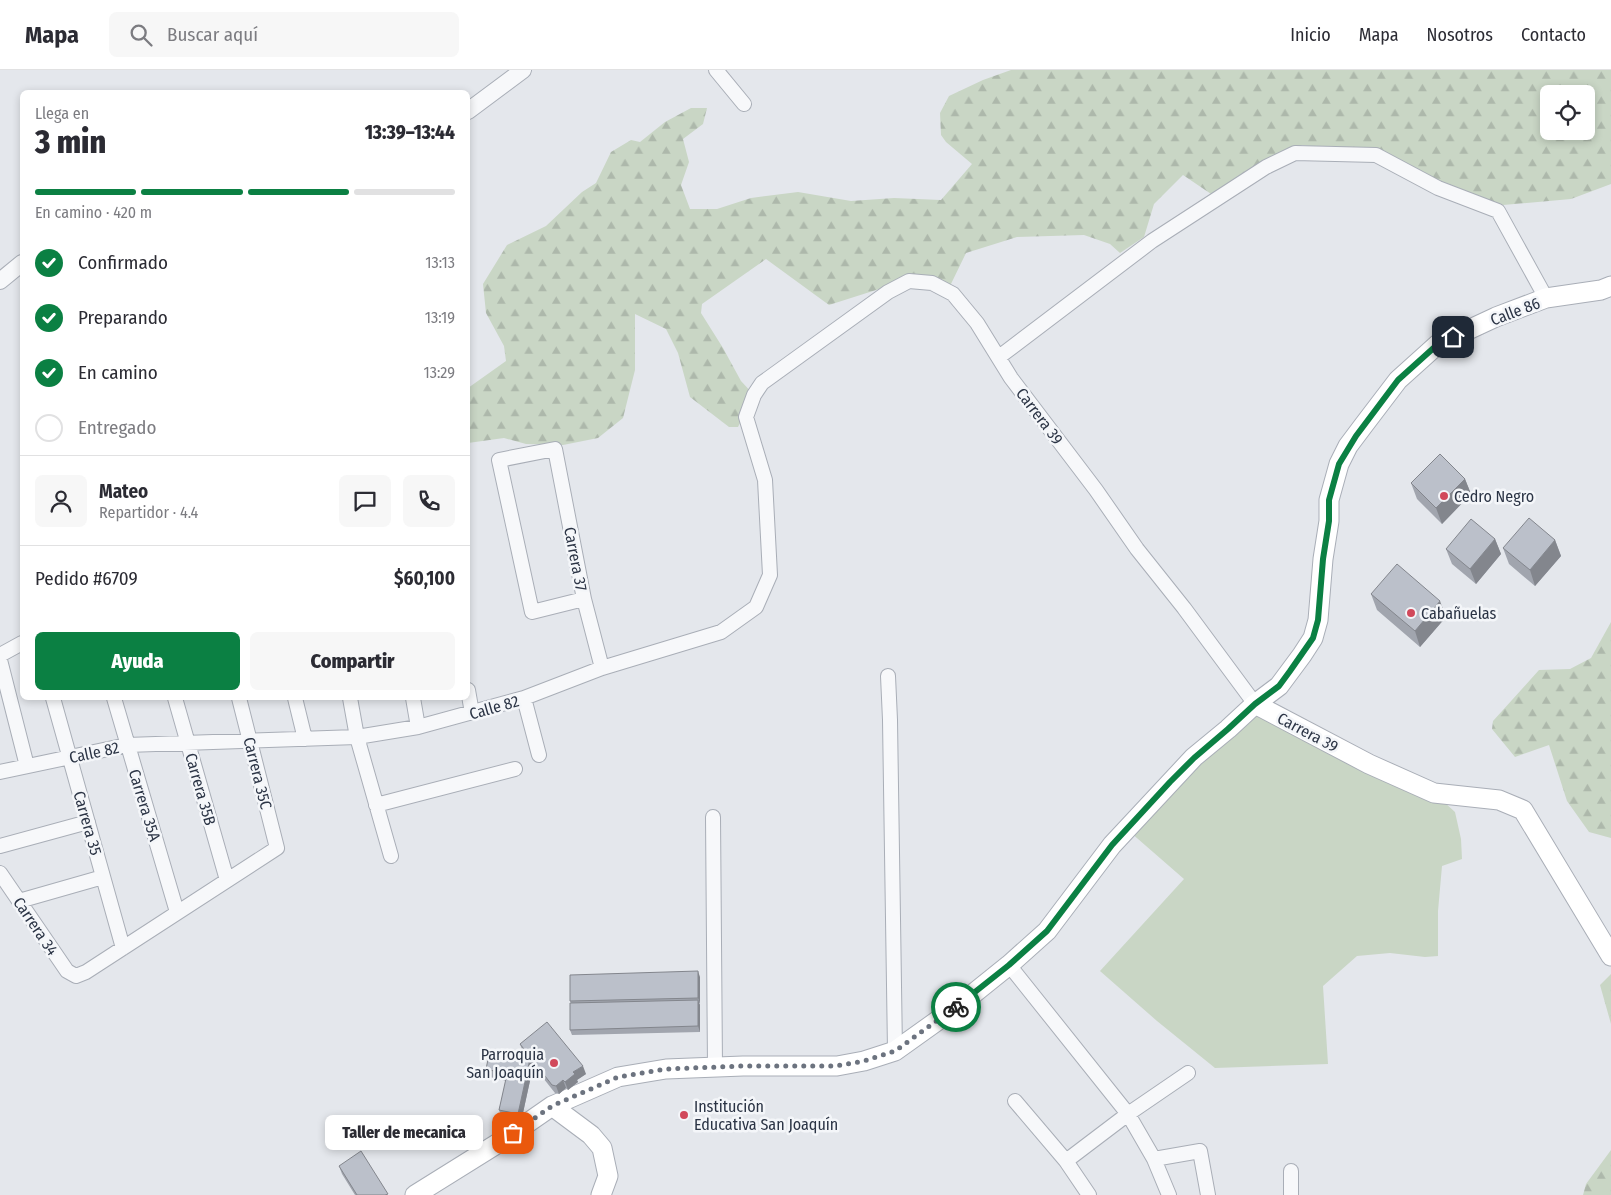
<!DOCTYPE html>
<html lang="es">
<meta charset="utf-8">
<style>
:root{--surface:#fff;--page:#f7f7f7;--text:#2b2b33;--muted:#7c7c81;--line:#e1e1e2;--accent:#0b8043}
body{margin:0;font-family:"Fira Sans Condensed",sans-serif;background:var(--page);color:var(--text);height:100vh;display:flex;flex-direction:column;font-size:19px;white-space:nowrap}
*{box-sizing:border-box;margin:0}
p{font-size:16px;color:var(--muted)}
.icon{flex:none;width:28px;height:28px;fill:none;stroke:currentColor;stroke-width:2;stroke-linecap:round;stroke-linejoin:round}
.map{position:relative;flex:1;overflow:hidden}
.drawer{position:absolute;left:20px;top:20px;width:450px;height:610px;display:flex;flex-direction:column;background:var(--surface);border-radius:8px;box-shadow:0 2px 8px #0003}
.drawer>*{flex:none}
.tools{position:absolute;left:1540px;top:15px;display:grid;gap:10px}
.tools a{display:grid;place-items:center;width:55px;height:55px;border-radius:8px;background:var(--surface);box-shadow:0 2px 8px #0003;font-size:25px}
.pin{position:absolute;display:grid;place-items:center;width:42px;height:42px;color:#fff;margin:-21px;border-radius:10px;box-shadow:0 2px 8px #0006}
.courier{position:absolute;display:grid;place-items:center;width:50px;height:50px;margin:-25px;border:4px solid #0b8043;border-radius:50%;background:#fff;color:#222;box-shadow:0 1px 6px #0007}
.bubble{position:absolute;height:35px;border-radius:8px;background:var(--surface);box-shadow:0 2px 8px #0003;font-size:16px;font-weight:800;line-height:35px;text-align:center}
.summary em{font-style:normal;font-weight:800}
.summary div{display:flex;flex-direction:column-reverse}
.summary{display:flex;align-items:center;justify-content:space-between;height:85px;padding:0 15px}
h1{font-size:32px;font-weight:800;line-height:38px}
.bar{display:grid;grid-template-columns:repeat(4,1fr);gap:8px 5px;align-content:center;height:60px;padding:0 15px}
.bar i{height:6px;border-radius:4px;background:var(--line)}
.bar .on{background:var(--accent)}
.bar p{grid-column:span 4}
.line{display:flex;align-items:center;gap:12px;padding:0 15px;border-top:1px solid var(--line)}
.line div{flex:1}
.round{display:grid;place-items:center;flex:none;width:52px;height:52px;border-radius:8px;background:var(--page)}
ol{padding:0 15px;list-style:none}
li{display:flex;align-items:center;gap:15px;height:55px}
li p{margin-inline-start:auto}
li .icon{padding:5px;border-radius:50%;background:var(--accent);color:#fff;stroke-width:4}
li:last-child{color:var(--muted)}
li i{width:28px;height:28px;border:2px solid var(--line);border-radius:50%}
.button{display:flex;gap:10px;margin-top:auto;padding:10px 15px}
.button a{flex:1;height:58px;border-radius:8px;background:var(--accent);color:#fff;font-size:20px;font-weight:800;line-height:58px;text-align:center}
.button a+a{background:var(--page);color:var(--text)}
header{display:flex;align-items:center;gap:30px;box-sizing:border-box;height:70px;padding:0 25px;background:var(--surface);border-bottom:1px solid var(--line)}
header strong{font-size:24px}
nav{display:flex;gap:28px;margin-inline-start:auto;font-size:18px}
.search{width:350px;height:45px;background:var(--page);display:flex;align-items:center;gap:12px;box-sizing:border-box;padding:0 18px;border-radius:8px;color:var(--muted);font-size:19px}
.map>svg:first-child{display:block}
.grass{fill:#c9d6c5}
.forest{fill:url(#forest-firs);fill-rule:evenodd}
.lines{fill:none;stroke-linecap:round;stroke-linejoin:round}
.minor-casing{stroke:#a9aeb7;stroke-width:16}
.tertiary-casing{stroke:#a9aeb7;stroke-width:18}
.secondary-casing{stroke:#a9aeb7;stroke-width:21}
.minor{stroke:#f7f8fa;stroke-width:14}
.tertiary{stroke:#f7f8fa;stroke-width:16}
.secondary{stroke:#fff;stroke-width:19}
.wall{fill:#a1a5ae}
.shaded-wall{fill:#83868d}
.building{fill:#bbc0ca;stroke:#83868d}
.done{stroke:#6c737f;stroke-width:5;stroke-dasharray:0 9}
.route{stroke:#0b8043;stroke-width:6}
.poi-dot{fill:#d1495b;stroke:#f4f6f9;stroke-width:2}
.labels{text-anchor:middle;stroke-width:5;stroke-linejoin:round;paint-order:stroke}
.street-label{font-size:16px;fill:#2b3445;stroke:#f4f6f9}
.poi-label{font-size:16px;fill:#2b3445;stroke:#f4f6f9;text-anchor:start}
</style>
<header>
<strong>Mapa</strong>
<div class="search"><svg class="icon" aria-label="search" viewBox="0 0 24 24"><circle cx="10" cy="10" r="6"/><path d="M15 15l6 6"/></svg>Buscar aquí</div>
<nav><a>Inicio</a><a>Mapa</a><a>Nosotros</a><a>Contacto</a></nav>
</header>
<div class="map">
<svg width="1611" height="1125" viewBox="0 0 1611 1125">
<defs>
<pattern id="forest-firs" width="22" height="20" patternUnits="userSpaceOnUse" patternTransform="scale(1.25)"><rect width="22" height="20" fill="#c9d6c5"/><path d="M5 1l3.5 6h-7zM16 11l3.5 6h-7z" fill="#adb8ab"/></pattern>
</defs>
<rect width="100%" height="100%" fill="#e4e7ec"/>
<path class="grass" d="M1257,638L1434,723L1455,742L1461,769L1462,789L1442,796L1438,841V886L1425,887L1390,883L1357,886L1323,916L1328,994L1215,998L1157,951L1100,901L1184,809L1130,762Z"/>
<path class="forest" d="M1011,0H1611V114L1571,129L1503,135L1438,118L1376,85L1302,75L1217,128L1183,105L1154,134L1144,167L1120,183L1110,174L1084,165L1017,167L966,183L950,216L920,206L829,235L766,189L702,234L701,243L723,278L741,311L754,325L738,357H729L690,327L678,283L666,259L635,244V300L623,348L598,368L563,375L526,374L504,368L468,373V318L506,291L504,276L486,243L483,214L507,175L546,156L582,122L596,113L611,82L631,70L640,72L665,52L691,38H707L703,54L683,69L689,92L681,115L690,139H717L751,128L798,122L851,131L894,128L941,130L972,94L946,72L941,65L940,43L949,26L983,10ZM1549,24H1586V61H1549Z
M1611,552V768L1589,762L1567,731L1549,675L1515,687L1492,659L1493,651L1539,600L1570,599L1591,588Z
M1611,904V954L1600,915Z
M1611,1080V1125H1583L1586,1114Z"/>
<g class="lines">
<defs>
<path id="minor" d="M716,0L744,34
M999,287L1152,171L1266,97L1295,83L1376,85L1438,118L1498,141L1546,228
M584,529L532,542L499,390L555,379L584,529L602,598
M0,585L22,573
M0,590L27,696
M888,606L890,650L895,981
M468,620L472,643
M53,628L123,878
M114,628L177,842
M175,628L227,810
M295,628L305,669
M350,628L357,667L391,786
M413,628L418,657
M524,628L539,685
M0,702L127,675L357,667L418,657L524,628L602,598L721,562L756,537L770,505L765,410L746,347L754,325L762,313L888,222L909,211L932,213L953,224L977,253L1011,308L1096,420L1137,479L1184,538L1255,634
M376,735L515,699
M713,747L715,997
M0,776L88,752
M0,803L67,901L76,906L86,902L277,778L239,628
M19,831L103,807
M1009,895L1128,1044L1154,1089L1169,1125
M1015,1031L1066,1091L1089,1125
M1154,1089L1200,1081L1208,1125
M1066,1091L1128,1044L1188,1003
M1291,1101V1125"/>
<path id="tertiary" d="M468,41L523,0
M0,211L22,193"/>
<path id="secondary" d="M1255,634L1369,694L1434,723L1499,730L1523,740L1611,886
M552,1036L591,1065L602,1078L608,1106L601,1125
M415,1125L500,1072L552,1036L618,1007L666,999L743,996H837L864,991L895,981L958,936L1009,895L1047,861L1112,775L1194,687L1228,659L1255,634L1279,616L1302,585L1313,568L1318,550L1323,489L1329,451V430L1339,394L1348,376L1363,356L1398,310L1438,274L1496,247L1546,228L1601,220L1611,216"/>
</defs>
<use href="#minor" class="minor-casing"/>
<use href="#tertiary" class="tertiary-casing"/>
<use href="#secondary" class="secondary-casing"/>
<use href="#minor" class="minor"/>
<use href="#tertiary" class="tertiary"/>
<use href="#secondary" class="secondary"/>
</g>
<path class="wall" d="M1465,409L1471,424L1442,454L1417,429L1411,413Z
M1495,469L1501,484L1476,514L1452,494L1446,479Z
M1555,470L1561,486L1535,516L1509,494L1503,478Z
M1371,524L1446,547L1420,577L1377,540Z
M700,907V933H699L700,935V962L572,965L570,960L571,933L570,931Z
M520,974L586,1004L577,1010L578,1012L568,1020L566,1018L559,1024L555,1023L532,994L533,997L521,1052L502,1048L499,1040L506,1011L489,1007L486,999L528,989L523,982Z
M339,1096L388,1125H355L342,1104Z"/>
<path class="shaded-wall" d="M1465,409L1471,424L1442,454L1436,438Z
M1495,469L1501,484L1476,514L1470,499Z
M1555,470L1561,486L1535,516L1530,500Z
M1440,531L1446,547L1420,577L1415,561Z
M698,901L700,907V933L698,928Z
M698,930L700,935V962L698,956Z
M530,989L533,997L521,1052L518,1044Z
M583,996L586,1004L577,1010L578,1012L568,1020L565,1012L573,1002Z
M563,1010L566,1018L559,1024L556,1016Z"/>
<path class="building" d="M1440,384L1465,409L1436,438L1411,413Z
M1529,448L1555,470L1530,500L1503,478Z
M1471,449L1495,469L1470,499L1446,479Z
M1397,494L1440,531L1415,561L1371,524Z
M698,901V928L570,931V905Z
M698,930V956L570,960V933Z
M547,952L583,996L573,1002L575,1004L565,1012L563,1010L556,1016L552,1015L520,974Z
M490,980L530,989L518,1044L499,1040L507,1004L486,999Z
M361,1081L388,1124L385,1125H357L339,1096Z"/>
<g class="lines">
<path class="done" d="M513,1063L552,1036L618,1007L666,999L743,996H836L864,991L895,981L956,937"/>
<path class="route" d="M956,937L1009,895L1047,861L1112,775L1170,712L1194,688L1228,659L1255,634L1279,616L1290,601L1313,568L1318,550L1323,489L1329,451V430L1339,394L1356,366L1398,310L1438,274L1453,267"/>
</g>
<g class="poi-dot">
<circle cx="1444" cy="426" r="5"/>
<circle cx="1411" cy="543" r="5"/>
<circle cx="554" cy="993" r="5"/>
<circle cx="684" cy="1045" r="5"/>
</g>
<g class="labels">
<g class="street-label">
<text transform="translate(1515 241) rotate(-21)" y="6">Calle 86</text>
<text transform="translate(1040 346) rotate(53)" y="6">Carrera 39</text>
<text transform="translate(576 489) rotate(79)" y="6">Carrera 37</text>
<text transform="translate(494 637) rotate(-16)" y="6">Calle 82</text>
<text transform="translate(1308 662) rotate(28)" y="6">Carrera 39</text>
<text transform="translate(94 682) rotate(-12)" y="6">Calle 82</text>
<text transform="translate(258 703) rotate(76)" y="6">Carrera 35C</text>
<text transform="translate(201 719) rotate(74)" y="6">Carrera 35B</text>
<text transform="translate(145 735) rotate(73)" y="6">Carrera 35A</text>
<text transform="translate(88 753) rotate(74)" y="6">Carrera 35</text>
<text transform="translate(36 856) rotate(56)" y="6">Carrera 34</text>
</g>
<g class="poi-label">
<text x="1454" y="432">Cedro Negro</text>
<text x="1421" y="549">Cabañuelas</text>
<text x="544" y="990" text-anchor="end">Parroquia<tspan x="544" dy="18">San Joaquín</tspan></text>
<text x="694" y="1042">Institución<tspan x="694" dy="18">Educativa San Joaquín</tspan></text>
</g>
</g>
</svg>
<div class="tools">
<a><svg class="icon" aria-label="locate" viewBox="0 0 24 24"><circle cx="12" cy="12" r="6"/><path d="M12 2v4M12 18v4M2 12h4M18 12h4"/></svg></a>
</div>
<div class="pin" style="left:513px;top:1063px;background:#ea580c"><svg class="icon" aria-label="bag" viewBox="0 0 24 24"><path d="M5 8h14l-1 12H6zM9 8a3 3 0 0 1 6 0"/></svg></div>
<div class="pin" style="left:1453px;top:267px;background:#1f2937"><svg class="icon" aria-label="home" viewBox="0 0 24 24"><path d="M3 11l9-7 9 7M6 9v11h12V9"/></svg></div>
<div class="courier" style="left:956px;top:937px"><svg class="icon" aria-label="bike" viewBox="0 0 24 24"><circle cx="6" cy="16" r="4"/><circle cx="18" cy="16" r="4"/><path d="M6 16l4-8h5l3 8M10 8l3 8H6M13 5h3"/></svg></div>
<div class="bubble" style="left:325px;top:1045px;width:158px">Taller de mecanica</div>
<section class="drawer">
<div class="summary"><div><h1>3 min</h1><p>Llega en</p></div><em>13:39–13:44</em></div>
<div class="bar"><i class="on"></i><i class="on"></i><i class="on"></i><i></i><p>En camino · 420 m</p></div>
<ol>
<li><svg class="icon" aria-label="check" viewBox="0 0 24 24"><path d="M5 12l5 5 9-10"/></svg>Confirmado<p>13:13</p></li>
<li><svg class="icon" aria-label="check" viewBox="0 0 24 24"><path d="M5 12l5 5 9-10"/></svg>Preparando<p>13:19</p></li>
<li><svg class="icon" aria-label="check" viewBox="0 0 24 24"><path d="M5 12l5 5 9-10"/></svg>En camino<p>13:29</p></li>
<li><i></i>Entregado</li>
</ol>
<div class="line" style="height:90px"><a class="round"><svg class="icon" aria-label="person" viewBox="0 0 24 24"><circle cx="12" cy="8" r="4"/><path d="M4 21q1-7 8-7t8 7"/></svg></a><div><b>Mateo</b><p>Repartidor · 4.4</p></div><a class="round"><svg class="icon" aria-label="chat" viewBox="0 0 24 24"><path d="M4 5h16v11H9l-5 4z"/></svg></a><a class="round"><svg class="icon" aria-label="phone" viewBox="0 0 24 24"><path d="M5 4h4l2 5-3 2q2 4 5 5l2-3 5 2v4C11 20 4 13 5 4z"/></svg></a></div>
<div class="line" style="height:65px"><div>Pedido #6709</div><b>$60,100</b></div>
<div class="button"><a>Ayuda</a><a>Compartir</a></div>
</section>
</div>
